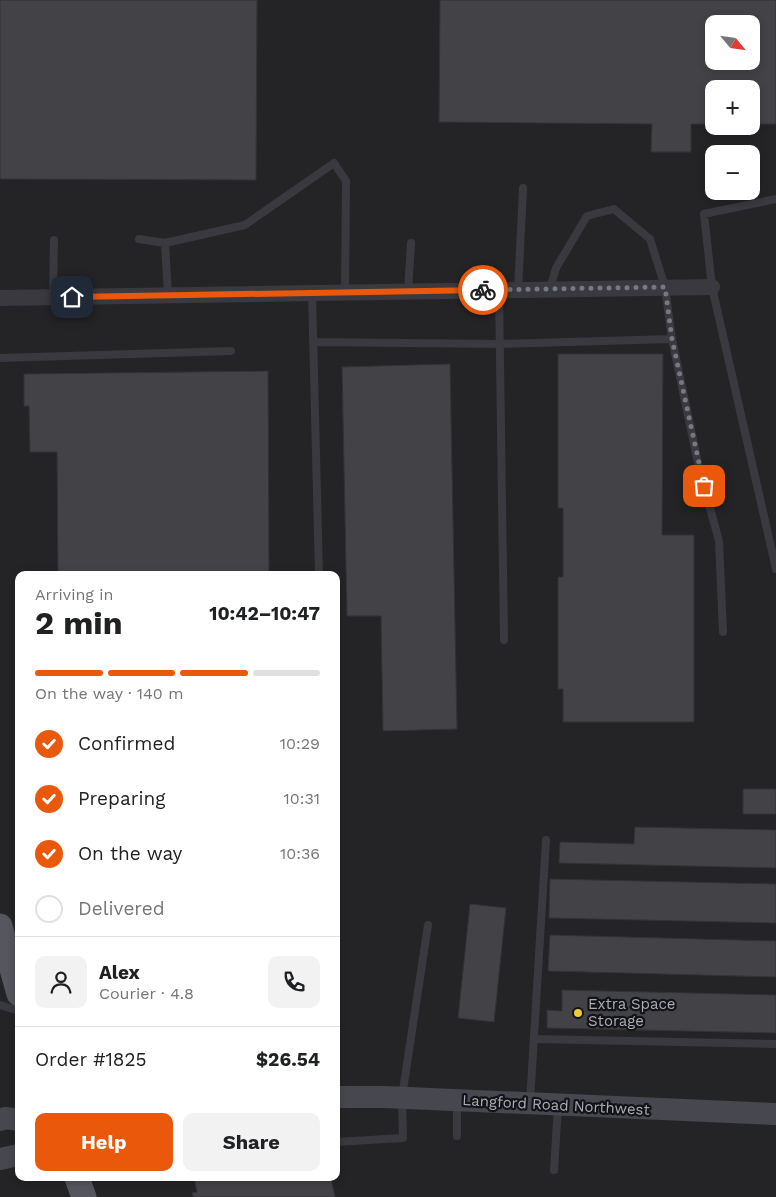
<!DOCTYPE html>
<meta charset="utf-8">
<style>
:root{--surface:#fff;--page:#f2f2f2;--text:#202124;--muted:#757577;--line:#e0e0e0;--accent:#ea580c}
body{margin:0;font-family:"Work Sans",sans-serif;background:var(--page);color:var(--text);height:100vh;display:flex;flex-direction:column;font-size:19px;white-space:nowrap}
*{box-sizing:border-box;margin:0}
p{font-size:16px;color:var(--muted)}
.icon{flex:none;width:28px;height:28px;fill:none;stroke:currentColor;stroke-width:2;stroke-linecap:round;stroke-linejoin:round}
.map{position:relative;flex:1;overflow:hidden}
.drawer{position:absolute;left:15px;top:571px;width:325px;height:610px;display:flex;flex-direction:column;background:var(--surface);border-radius:10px;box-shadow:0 2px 8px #0003}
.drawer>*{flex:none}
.needle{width:32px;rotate:119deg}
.buttons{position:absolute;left:705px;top:15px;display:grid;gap:10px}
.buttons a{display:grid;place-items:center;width:55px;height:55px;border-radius:10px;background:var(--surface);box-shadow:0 2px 8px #0003;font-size:25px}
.pin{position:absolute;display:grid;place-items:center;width:42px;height:42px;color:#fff;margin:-21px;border-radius:10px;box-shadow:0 2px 8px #0006}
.courier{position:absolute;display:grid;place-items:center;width:50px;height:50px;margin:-25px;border:4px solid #ea580c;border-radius:50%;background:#fff;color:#222;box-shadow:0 1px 6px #0007}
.overview em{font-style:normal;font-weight:700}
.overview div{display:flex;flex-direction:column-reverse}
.overview{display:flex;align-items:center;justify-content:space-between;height:85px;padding:0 20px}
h1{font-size:32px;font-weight:700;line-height:38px}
.bar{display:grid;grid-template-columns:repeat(4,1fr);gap:8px 5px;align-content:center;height:60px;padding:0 20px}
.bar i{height:6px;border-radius:4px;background:var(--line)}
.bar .selected{background:var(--accent)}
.bar p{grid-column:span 4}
.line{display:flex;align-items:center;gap:12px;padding:0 20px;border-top:1px solid var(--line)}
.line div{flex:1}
.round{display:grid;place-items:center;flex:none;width:52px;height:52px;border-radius:10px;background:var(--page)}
ol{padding:0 20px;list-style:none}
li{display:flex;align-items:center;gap:15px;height:55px}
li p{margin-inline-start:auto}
li .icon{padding:5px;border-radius:50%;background:var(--accent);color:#fff;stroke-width:4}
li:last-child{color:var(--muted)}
li i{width:28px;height:28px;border:2px solid var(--line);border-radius:50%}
.action{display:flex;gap:10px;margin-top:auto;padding:10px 20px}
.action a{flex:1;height:58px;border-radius:10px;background:var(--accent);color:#fff;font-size:20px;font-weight:700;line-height:58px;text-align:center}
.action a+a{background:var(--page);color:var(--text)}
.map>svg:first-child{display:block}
.built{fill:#242427;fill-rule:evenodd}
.building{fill:#424247;stroke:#333236;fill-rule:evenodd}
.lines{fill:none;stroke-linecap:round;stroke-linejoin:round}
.lane{stroke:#39393f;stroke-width:8}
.street{stroke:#39393f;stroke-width:16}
.secondary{stroke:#47484f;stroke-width:22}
.primary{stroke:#55565e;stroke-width:25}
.done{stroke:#777982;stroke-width:5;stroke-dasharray:0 9}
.route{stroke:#ea580c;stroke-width:6}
.poi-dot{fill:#f0cc3a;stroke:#131315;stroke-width:2}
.labels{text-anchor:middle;stroke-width:4.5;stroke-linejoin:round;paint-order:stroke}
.poi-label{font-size:15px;fill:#aaadba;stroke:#131315;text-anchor:start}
.street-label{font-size:15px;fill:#aaadba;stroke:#131315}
</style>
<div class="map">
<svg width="776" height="1197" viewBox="0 0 776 1197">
<rect width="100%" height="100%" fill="#18181a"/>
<path class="built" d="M0,0H776V1197H0ZM714,24H751V61H714ZM714,89H751V126H714ZM714,154H751V191H714ZM19,575H336V1178H19Z"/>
<path class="building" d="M0,0H257L256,180L0,179Z
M440,0H776V124H751V89H714V124H691V152H651L652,124L439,122ZM714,24H751V61H714Z
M558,354H663L662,535H694V722H563V689H558V577H563V508H558Z
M450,364L457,729L383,731L381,616H347L342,367Z
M268,371L269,575H58L57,452H30L29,406H24V374Z
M743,789H776V814H743Z
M635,827L776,830V868L559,863L560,842L634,844Z
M550,879L776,884V923L549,918Z
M470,904L506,908L494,1022L458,1018Z
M550,935L776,941V977L548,971Z
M562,990L776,995V1033L547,1028V1010L562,1011Z
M194,1178H331L335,1197H193L192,1193L197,1192Z"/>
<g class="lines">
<path class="lane" d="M776,199L704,214L712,287L776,569
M139,239L165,243L168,295
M165,243L245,225L334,163L346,181L345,292
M550,289L556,268L587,216L614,209L650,239L665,287L672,339
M499,290L504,640
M518,290L523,188
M408,291L411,243
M312,293L319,575
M53,297L54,240
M313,342L500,344L672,339L699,468L719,541L723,632
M0,358L231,351
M0,1005L19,1011
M534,1039L776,1044
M530,1102L546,840
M457,1103V1136
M336,1142L403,1138L402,1097L428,925
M554,1170L558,1106"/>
<path class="street" d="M0,298L712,287"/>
<path class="secondary" d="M336,1097H385L776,1114
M0,1120L5,1118L19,1120
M0,1159L19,1155"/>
<path class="primary" d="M0,926L19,994
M77,1178L84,1197"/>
</g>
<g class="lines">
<path class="done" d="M483,290L665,287L672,339L704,486"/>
<path class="route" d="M72,297L483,290"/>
</g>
<circle class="poi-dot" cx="578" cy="1013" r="5"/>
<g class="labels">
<g class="poi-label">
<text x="588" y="1009">Extra Space<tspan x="588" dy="17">Storage</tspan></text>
</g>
<g class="street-label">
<text transform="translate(556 1105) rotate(3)" y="5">Langford Road Northwest</text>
</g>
</g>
</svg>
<div class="buttons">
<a><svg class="needle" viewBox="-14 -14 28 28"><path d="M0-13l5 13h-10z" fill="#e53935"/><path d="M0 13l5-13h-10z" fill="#757577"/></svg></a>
<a>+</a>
<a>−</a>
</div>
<div class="pin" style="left:704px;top:486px;background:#ea580c"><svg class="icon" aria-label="bag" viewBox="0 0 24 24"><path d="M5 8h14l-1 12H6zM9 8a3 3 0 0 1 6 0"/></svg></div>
<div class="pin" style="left:72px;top:297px;background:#1f2937"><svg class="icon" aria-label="home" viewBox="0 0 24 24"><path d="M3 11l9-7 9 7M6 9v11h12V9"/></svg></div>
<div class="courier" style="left:483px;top:290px"><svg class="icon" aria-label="bike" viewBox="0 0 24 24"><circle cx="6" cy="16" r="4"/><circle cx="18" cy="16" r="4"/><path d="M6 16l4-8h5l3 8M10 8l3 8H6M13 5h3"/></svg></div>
<section class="drawer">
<div class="overview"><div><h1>2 min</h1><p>Arriving in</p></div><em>10:42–10:47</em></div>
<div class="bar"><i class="selected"></i><i class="selected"></i><i class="selected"></i><i></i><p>On the way · 140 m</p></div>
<ol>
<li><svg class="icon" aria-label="check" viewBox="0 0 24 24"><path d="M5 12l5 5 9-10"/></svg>Confirmed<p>10:29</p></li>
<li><svg class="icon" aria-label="check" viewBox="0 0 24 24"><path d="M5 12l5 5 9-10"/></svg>Preparing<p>10:31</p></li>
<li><svg class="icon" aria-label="check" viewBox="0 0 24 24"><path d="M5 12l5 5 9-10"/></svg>On the way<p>10:36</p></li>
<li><i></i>Delivered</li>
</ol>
<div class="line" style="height:90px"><a class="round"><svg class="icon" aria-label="person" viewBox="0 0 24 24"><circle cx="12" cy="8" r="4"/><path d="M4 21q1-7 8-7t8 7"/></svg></a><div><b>Alex</b><p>Courier · 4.8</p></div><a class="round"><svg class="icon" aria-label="phone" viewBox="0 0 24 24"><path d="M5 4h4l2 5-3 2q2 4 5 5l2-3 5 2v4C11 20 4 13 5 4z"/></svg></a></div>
<div class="line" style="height:65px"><div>Order #1825</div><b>$26.54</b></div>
<div class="action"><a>Help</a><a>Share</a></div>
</section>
</div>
